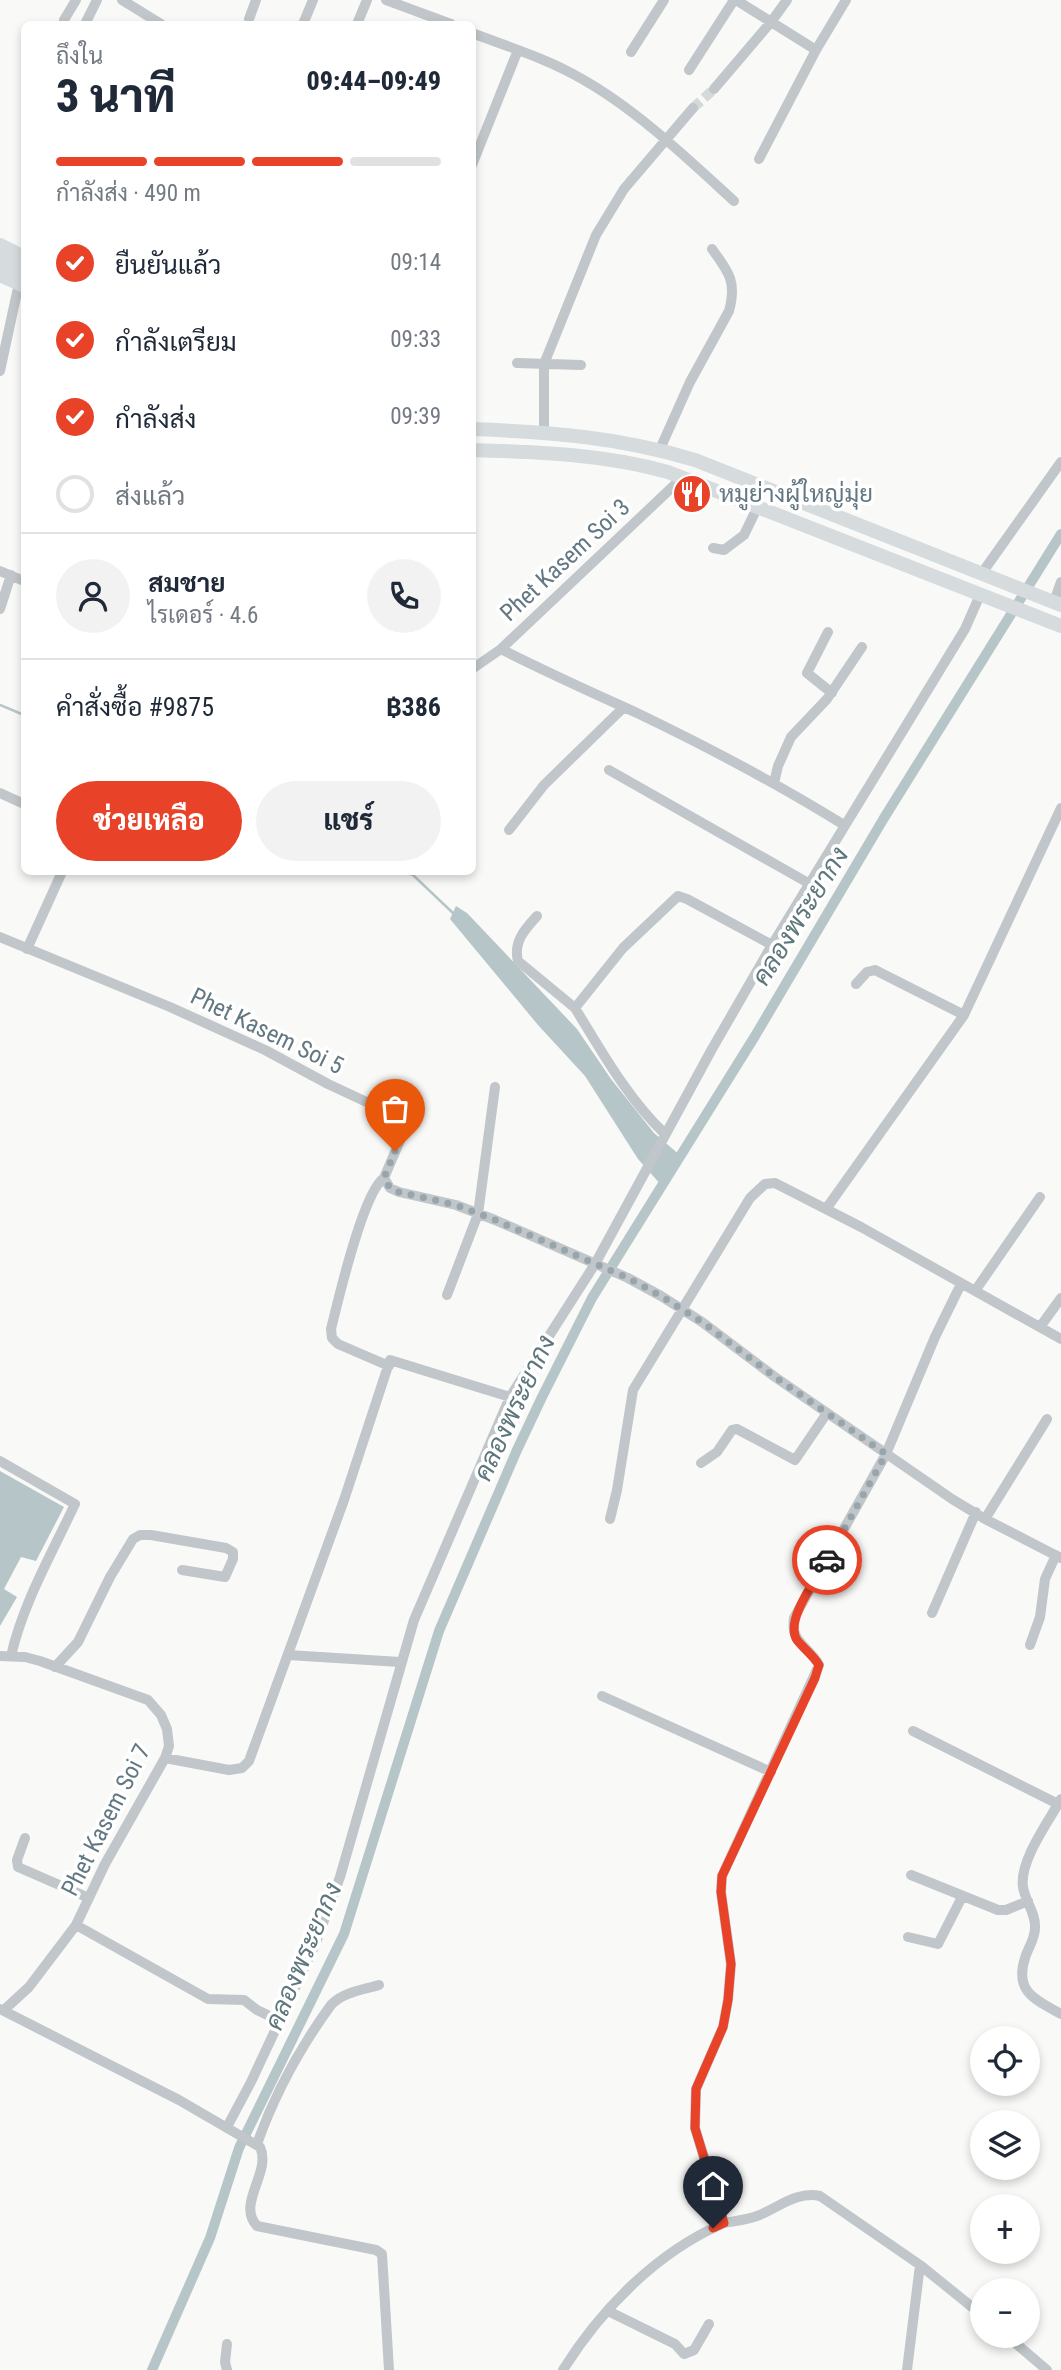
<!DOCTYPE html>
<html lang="th">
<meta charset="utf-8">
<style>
:root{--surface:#fff;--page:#f2f2f3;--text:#1f2937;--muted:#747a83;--line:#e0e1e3;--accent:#e84328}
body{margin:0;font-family:"Roboto Condensed",Sarabun,sans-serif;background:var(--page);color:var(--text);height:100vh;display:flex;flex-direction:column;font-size:26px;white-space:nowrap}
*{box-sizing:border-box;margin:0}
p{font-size:23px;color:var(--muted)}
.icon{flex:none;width:38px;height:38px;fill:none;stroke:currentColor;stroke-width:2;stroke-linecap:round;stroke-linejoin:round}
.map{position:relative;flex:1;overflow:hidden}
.details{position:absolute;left:21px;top:21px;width:455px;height:854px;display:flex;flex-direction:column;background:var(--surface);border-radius:10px;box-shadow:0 4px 10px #0003}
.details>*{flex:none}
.fabs{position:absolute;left:970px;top:2026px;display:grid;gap:14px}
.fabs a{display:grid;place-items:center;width:70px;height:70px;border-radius:50%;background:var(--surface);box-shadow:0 4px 10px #0003;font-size:35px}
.pin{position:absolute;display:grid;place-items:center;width:60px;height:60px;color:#fff;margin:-72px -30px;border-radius:50% 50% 50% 0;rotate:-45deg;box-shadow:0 0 7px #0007}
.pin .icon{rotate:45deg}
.courier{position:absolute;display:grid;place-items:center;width:70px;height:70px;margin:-35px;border:5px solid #e84328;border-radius:50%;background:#fff;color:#222;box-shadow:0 2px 9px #0007}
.overview em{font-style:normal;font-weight:800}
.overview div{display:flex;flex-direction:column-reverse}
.overview{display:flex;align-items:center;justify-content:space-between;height:119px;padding:0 35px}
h1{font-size:46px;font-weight:800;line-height:52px}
.bar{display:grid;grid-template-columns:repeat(4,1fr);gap:10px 7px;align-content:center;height:84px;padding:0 35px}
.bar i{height:9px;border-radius:5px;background:var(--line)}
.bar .current{background:var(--accent)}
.bar p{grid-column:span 4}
.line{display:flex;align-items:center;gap:18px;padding:0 35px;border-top:2px solid var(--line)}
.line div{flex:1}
.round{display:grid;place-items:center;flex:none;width:74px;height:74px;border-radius:37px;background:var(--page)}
ol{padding:0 35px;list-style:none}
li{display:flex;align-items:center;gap:21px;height:77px}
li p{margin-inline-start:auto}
li .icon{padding:7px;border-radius:50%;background:var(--accent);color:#fff;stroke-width:4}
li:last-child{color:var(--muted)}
li i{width:38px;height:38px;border:4px solid var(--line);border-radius:50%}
.primary-button{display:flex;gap:14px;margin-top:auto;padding:14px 35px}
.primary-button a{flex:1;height:80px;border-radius:42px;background:var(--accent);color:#fff;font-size:28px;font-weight:800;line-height:80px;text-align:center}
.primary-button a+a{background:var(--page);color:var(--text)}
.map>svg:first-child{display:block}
.water{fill:#b6c6c8}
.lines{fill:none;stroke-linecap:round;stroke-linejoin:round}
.stream{stroke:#b6c6c8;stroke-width:2.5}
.canal{stroke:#b6c6c8;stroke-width:10}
.minor-tunnel{stroke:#d4d9da;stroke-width:10;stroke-dasharray:10 5;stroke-linecap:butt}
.minor{stroke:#c0c6c9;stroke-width:10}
.major{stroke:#d6dbde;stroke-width:14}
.highway{stroke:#d6dbde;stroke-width:16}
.done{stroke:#98a5ab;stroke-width:7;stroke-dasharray:0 12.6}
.route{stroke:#e84328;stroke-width:9}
.labels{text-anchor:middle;stroke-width:7;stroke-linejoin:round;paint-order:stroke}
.poi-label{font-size:24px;fill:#637882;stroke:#fff;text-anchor:start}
.street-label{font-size:24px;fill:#637882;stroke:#fff}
.water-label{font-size:26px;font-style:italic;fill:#5e777c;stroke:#fff}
</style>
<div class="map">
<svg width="1061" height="2370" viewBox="0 0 1061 2370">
<rect width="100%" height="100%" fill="#f9f9f7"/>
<path class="water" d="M456,906L467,913L577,1029L611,1079L654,1133L681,1156L662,1186L638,1159L585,1076L538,1025L450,919Z
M0,1471L64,1507L36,1561L21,1557L4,1589L17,1597L0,1626Z"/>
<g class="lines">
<path class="stream" d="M0,705L24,715
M405,872L413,875L454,914"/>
<path class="canal" d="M152,2370L210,2238L239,2148L344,1934L439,1631L517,1450L542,1397L592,1298L755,1036L884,818L1061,534"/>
<path class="minor-tunnel" d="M693,108L714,89"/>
<path class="minor" d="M122,0L161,24
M386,0L451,24
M736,0L816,50L759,159
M249,19L256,0
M64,20L76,0
M85,24L97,0
M303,24L313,0
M357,24L367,0
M472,33C509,47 548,59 582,79C637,110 688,159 734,201
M816,50L846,0
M631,52L664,0
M689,70L734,0
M714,89L771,22L787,0
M472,165L518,50
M517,363L581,365
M0,371L19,283
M544,431V364L596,235L624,189L693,108
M660,449L690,382L729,311C737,282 729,272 712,249
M713,548L724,550L744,535L758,506
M0,571L24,581
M982,573L1061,462
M1054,602L1061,582
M0,609L11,575
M828,632L807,673L832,693
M501,649C546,672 591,692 637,713C708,747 778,784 844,825
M472,669L501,649L683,477
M609,770L810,884
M774,783L778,766L791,737L827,699L862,647
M0,793L24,804
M509,830L544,785L624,707
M537,916C525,929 513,942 518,961L575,1008L623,948L678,896L687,899L772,945
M0,937L170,1007L265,1050L328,1084L388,1112L398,1124L401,1130V1138L384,1178L390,1188L399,1192L456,1205L495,1220L628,1278L661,1296L702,1322L775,1377L952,1499L985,1519L1061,1558
M27,949L62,872
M856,984L867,972L875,970L964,1015
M575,1008C602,1052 628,1099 665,1134
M384,1178C363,1192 338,1301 331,1329L332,1338L338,1344L389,1366
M826,1209L964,1015L1061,808
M975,1291L1040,1197
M447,1295L478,1214L495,1087
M1040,1327L1061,1298
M0,1461L75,1504C52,1553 23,1603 11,1656
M701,1463L717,1452L732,1430L737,1429L795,1460L827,1413
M610,1519L617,1490L633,1390L750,1198L765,1184L775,1183L861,1227L1061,1339
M985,1519L1047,1419
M932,1613L976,1512
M1030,1645L1040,1617L1045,1579L1056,1555
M288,1655L400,1662
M0,1656L25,1657L40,1661L148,1700L161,1715L167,1729L169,1746L165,1758L105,1864L76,1925L29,1987L4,2010
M55,1667L78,1642L110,1577L133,1539L140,1535H151L226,1548L233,1552V1559L225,1577L182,1570
M602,1696L771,1772
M913,1731L1058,1804
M165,1758L229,1770L242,1768L249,1761L344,1500L390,1360L510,1397L595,1264L712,1049L772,945L965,629L980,595
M1061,1799C1049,1821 1019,1861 1023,1887C1025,1901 1036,1913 1035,1928C1035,1939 1028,1948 1025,1958C1014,1992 1036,2000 1061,2014
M25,1838L17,1860L18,1867L89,1898
M911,1875L998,1910H1006L1028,1901
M76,1925L208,1999L244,2000L257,2010L280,2021
M908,1937L938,1944L962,1897
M0,2009L179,2100L260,2147C272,2172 236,2204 257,2226L376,2250L382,2254L389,2370
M227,2127L251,2082L315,1945L340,1877L414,1620L510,1397
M257,2144C275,2093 299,2049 331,2005C343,1992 363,1990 379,1985
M724,2223C735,2221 746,2220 757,2216C778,2208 796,2191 820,2196L920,2265L982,2315
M608,2311L675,2344L684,2354L694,2350L709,2324
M1007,2336L1047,2370
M227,2344L225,2362L227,2370
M563,2370C601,2309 657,2252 724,2223L695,2128L696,2089L723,2027L728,2000L731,1964L721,1892L722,1876L819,1665C809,1646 790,1643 794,1618L886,1454L935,1337L961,1284
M907,2370L920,2265"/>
<path class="major" d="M0,245L24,257
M0,275L24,286
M472,429C550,432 619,437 695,460L1061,605
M472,450C539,452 603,454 668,472L1061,626"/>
<path class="highway" d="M0,260L24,271"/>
</g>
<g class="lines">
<path class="done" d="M395,1151L384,1178L390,1188L399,1192L456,1205L495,1220L628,1278L661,1296L702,1322L775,1377L886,1454L827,1560"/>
<path class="route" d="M713,2228L724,2223L695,2128L696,2089L723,2027L728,2000L731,1964L721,1892L722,1876L815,1678L819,1665C813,1655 804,1649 797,1640C784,1621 817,1578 827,1560"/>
</g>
<defs>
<symbol id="restaurant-disc" viewBox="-11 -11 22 22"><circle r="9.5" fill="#e84328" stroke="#fff"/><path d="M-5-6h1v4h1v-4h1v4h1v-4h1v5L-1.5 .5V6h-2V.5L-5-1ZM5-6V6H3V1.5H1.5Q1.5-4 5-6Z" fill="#fff"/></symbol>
</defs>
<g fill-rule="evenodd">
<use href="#restaurant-disc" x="670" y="472" width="44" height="44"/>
</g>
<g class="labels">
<g class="poi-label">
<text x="719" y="502">หมูย่างผู้ใหญ่มุ่ย</text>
</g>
<g class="street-label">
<text transform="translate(565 560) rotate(-43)" y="8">Phet Kasem Soi 3</text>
<text transform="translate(267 1031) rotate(26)" y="8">Phet Kasem Soi 5</text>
<text transform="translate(106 1820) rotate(-63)" y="8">Phet Kasem Soi 7</text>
</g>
<g class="water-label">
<text transform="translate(800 916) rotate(-58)" y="9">คลองพระยากง</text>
<text transform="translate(514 1408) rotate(-65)" y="9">คลองพระยากง</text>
<text transform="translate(303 1956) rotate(-67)" y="9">คลองพระยากง</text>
</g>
</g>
</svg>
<div class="fabs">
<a><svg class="icon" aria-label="locate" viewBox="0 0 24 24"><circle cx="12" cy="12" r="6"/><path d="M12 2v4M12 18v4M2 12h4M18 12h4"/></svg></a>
<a><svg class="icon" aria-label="layers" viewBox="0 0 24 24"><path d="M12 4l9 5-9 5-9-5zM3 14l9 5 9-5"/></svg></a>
<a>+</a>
<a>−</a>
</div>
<div class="pin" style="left:395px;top:1151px;background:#ea580c"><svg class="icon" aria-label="bag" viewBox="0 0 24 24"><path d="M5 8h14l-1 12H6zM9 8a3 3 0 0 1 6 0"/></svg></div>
<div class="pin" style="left:713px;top:2228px;background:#1f2937"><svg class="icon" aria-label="home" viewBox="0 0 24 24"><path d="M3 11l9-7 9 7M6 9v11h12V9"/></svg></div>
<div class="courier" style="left:827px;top:1560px"><svg class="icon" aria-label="car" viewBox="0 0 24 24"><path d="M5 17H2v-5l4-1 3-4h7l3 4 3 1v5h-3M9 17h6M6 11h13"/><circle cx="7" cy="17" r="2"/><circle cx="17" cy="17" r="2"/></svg></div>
<section class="details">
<div class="overview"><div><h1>3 นาที</h1><p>ถึงใน</p></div><em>09:44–09:49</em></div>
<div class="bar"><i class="current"></i><i class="current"></i><i class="current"></i><i></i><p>กำลังส่ง · 490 m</p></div>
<ol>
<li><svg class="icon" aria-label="check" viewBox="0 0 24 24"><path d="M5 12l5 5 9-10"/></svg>ยืนยันแล้ว<p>09:14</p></li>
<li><svg class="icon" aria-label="check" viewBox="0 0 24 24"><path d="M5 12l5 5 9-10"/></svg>กำลังเตรียม<p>09:33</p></li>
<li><svg class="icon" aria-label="check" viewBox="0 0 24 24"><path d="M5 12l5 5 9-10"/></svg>กำลังส่ง<p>09:39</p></li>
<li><i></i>ส่งแล้ว</li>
</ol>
<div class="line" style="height:126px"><a class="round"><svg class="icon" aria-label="person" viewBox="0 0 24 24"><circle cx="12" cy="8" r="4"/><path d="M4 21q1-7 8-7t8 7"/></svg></a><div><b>สมชาย</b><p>ไรเดอร์ · 4.6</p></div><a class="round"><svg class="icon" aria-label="phone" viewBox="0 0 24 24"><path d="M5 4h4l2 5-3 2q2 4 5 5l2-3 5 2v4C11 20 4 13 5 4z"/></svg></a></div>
<div class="line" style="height:91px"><div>คำสั่งซื้อ #9875</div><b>฿386</b></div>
<div class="primary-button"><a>ช่วยเหลือ</a><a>แชร์</a></div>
</section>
</div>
